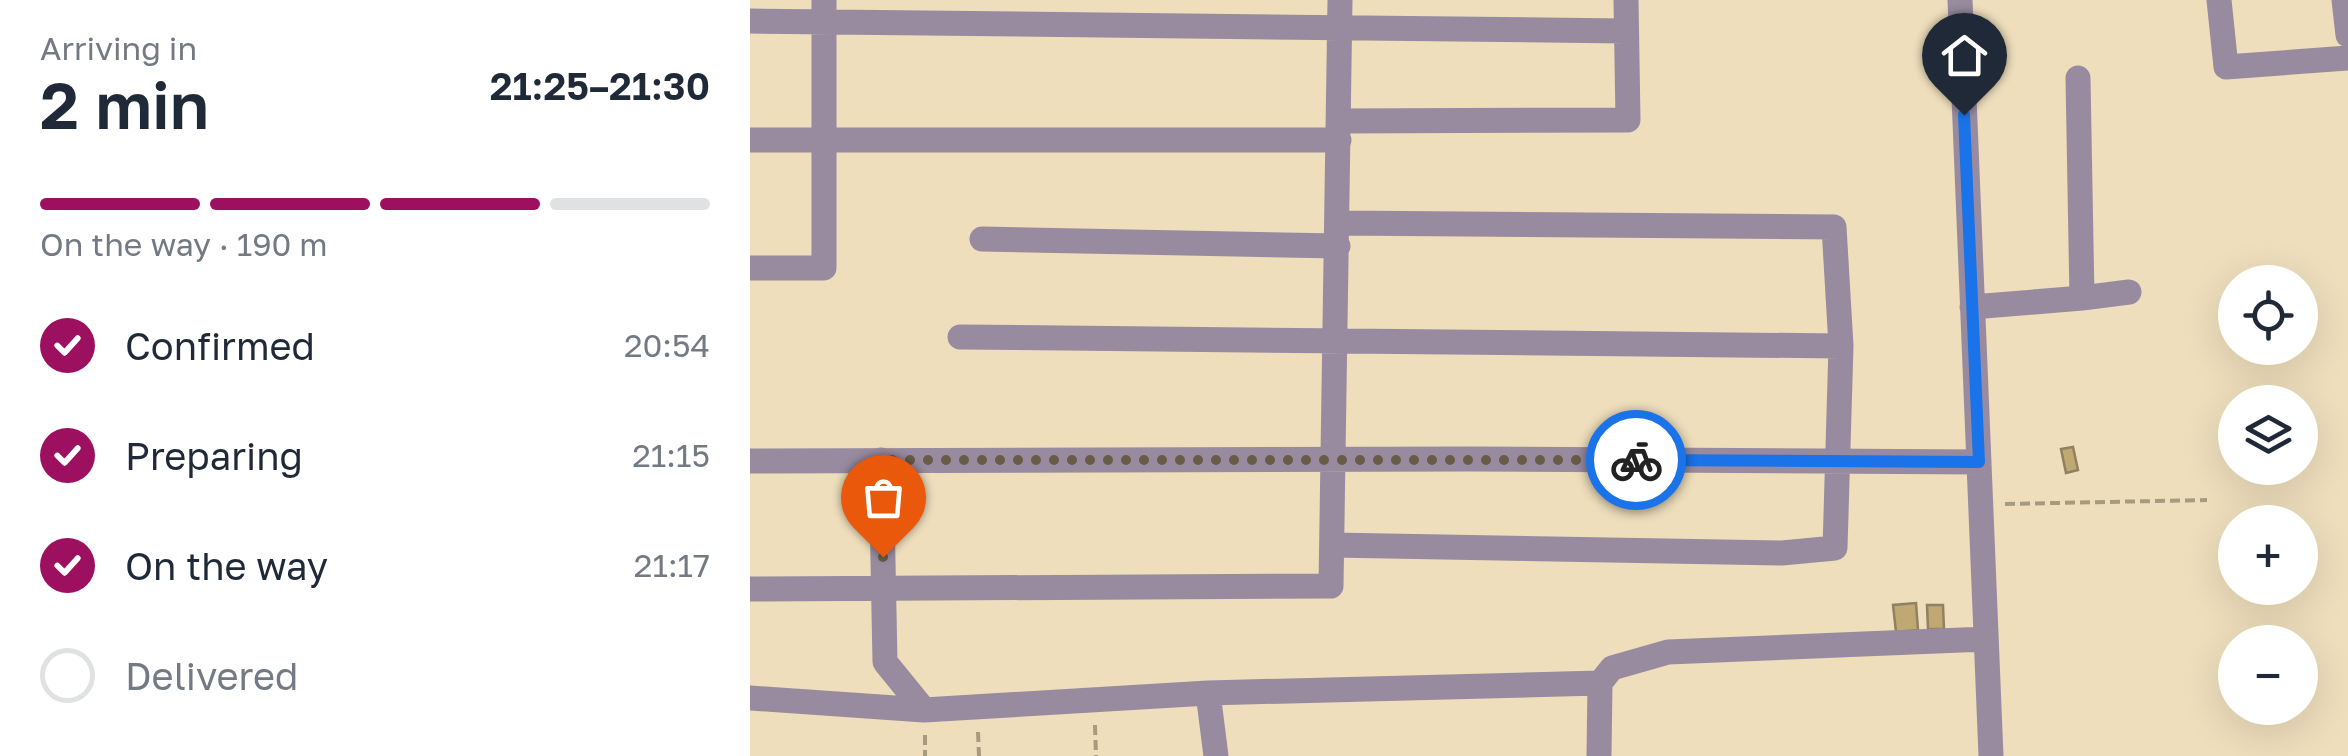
<!DOCTYPE html>
<meta charset="utf-8">
<style>
:root{--surface:#fff;--page:#f6f6f7;--text:#1f2937;--muted:#747a83;--line:#e0e1e3;--accent:#9c105f}
body{margin:0;font-family:"Golos Text",sans-serif;background:var(--page);color:var(--text);height:100vh;display:flex;flex-direction:column;font-size:38px;white-space:nowrap}
*{box-sizing:border-box;margin:0}
p{font-size:32px;color:var(--muted)}
.icon{flex:none;width:55px;height:55px;fill:none;stroke:currentColor;stroke-width:2;stroke-linecap:round;stroke-linejoin:round}
.map{position:relative;flex:1;overflow:hidden}
.sheet{display:flex;flex-direction:column;background:var(--surface);width:750px}
.sheet>*{flex:none}
.controls{position:absolute;left:1468px;top:265px;display:grid;gap:20px}
.controls a{display:grid;place-items:center;width:100px;height:100px;border-radius:50%;background:var(--surface);box-shadow:0 10px 40px #0002;font-size:50px}
.pin{position:absolute;display:grid;place-items:center;width:85px;height:85px;color:#fff;margin:-102px -42px;border-radius:50% 50% 50% 0;rotate:-45deg;box-shadow:0 0 10px #0007}
.pin .icon{rotate:45deg}
.courier{position:absolute;display:grid;place-items:center;width:100px;height:100px;margin:-50px;border:8px solid #1a73e8;border-radius:50%;background:#fff;color:#222;box-shadow:0 2px 12px #0007}
.summary em{font-style:normal;font-weight:600}
.summary div{display:flex;flex-direction:column-reverse}
.summary{display:flex;align-items:center;justify-content:space-between;height:170px;padding:0 40px}
h1{font-size:65px;font-weight:600;line-height:75px}
.bar{display:grid;grid-template-columns:repeat(4,1fr);gap:15px 10px;align-content:center;height:120px;padding:0 40px}
.bar i{height:12px;border-radius:8px;background:var(--line)}
.bar .active{background:var(--accent)}
.bar p{grid-column:span 4}
ol{padding:0 40px;list-style:none}
li{display:flex;align-items:center;gap:30px;height:110px}
li p{margin-inline-start:auto}
li .icon{padding:10px;border-radius:50%;background:var(--accent);color:#fff;stroke-width:4}
li:last-child{color:var(--muted)}
li i{width:55px;height:55px;border:5px solid var(--line);border-radius:50%}
main{display:flex;flex:1;min-height:0}
.map>svg:first-child{display:block}
.building{fill:#c0a873;stroke:#8f8161;stroke-width:2.5}
.lines{fill:none;stroke-linecap:round;stroke-linejoin:round}
.path{stroke:#a69a7f;stroke-width:4;stroke-dasharray:10 5;stroke-linecap:butt}
.minor{stroke:#988b9f;stroke-width:25}
.done{stroke:#665c48;stroke-width:10;stroke-dasharray:0 18}
.route{stroke:#1a73e8;stroke-width:12}
</style>
<main>
<section class="sheet">
<div class="summary"><div><h1>2 min</h1><p>Arriving in</p></div><em>21:25–21:30</em></div>
<div class="bar"><i class="active"></i><i class="active"></i><i class="active"></i><i></i><p>On the way · 190 m</p></div>
<ol>
<li><svg class="icon" aria-label="check" viewBox="0 0 24 24"><path d="M5 12l5 5 9-10"/></svg>Confirmed<p>20:54</p></li>
<li><svg class="icon" aria-label="check" viewBox="0 0 24 24"><path d="M5 12l5 5 9-10"/></svg>Preparing<p>21:15</p></li>
<li><svg class="icon" aria-label="check" viewBox="0 0 24 24"><path d="M5 12l5 5 9-10"/></svg>On the way<p>21:17</p></li>
<li><i></i>Delivered</li>
</ol>
</section>
<div class="map">
<svg width="1598" height="756" viewBox="0 0 1598 756">
<rect width="100%" height="100%" fill="#eedebc"/>
<path class="building" d="M1323,447L1328,470L1316,473L1311,449Z
M1166,603L1168,630L1146,632L1143,605Z
M1177,605H1193L1194,629H1178Z"/>
<g class="lines">
<path class="path" d="M1255,504L1457,500
M345,725L346,756
M228,732L229,756
M175,735V756"/>
<path class="minor" d="M1210,0L1241,756
M1469,0L1476,67L1598,58
M1594,0L1598,35
M0,21L876,31
M589,121L878,120L876,0
M0,140H589
M232,239L588,246
M0,268H74V0
M1332,298L1379,292
M1222,307L1332,298L1328,78
M210,337L1091,346
M131,460L135,662L174,710
M0,461L720,459L1229,462
M582,545L1032,553L1085,548L1091,346L1084,227L588,223
M0,589L581,586L590,0
M458,693L466,756
M0,698L174,710L458,693L850,683
M849,756L850,683L862,668L918,652L1236,639"/>
</g>
<g class="lines">
<path class="done" d="M133,557L131,460H886"/>
<path class="route" d="M886,460L1229,462L1214,115"/>
</g>
</svg>
<div class="controls">
<a><svg class="icon" aria-label="locate" viewBox="0 0 24 24"><circle cx="12" cy="12" r="6"/><path d="M12 2v4M12 18v4M2 12h4M18 12h4"/></svg></a>
<a><svg class="icon" aria-label="layers" viewBox="0 0 24 24"><path d="M12 4l9 5-9 5-9-5zM3 14l9 5 9-5"/></svg></a>
<a>+</a>
<a>−</a>
</div>
<div class="pin" style="left:133px;top:557px;background:#ea580c"><svg class="icon" aria-label="bag" viewBox="0 0 24 24"><path d="M5 8h14l-1 12H6zM9 8a3 3 0 0 1 6 0"/></svg></div>
<div class="pin" style="left:1214px;top:115px;background:#1f2937"><svg class="icon" aria-label="home" viewBox="0 0 24 24"><path d="M3 11l9-7 9 7M6 9v11h12V9"/></svg></div>
<div class="courier" style="left:886px;top:460px"><svg class="icon" aria-label="bike" viewBox="0 0 24 24"><circle cx="6" cy="16" r="4"/><circle cx="18" cy="16" r="4"/><path d="M6 16l4-8h5l3 8M10 8l3 8H6M13 5h3"/></svg></div>
</div>
</main>
